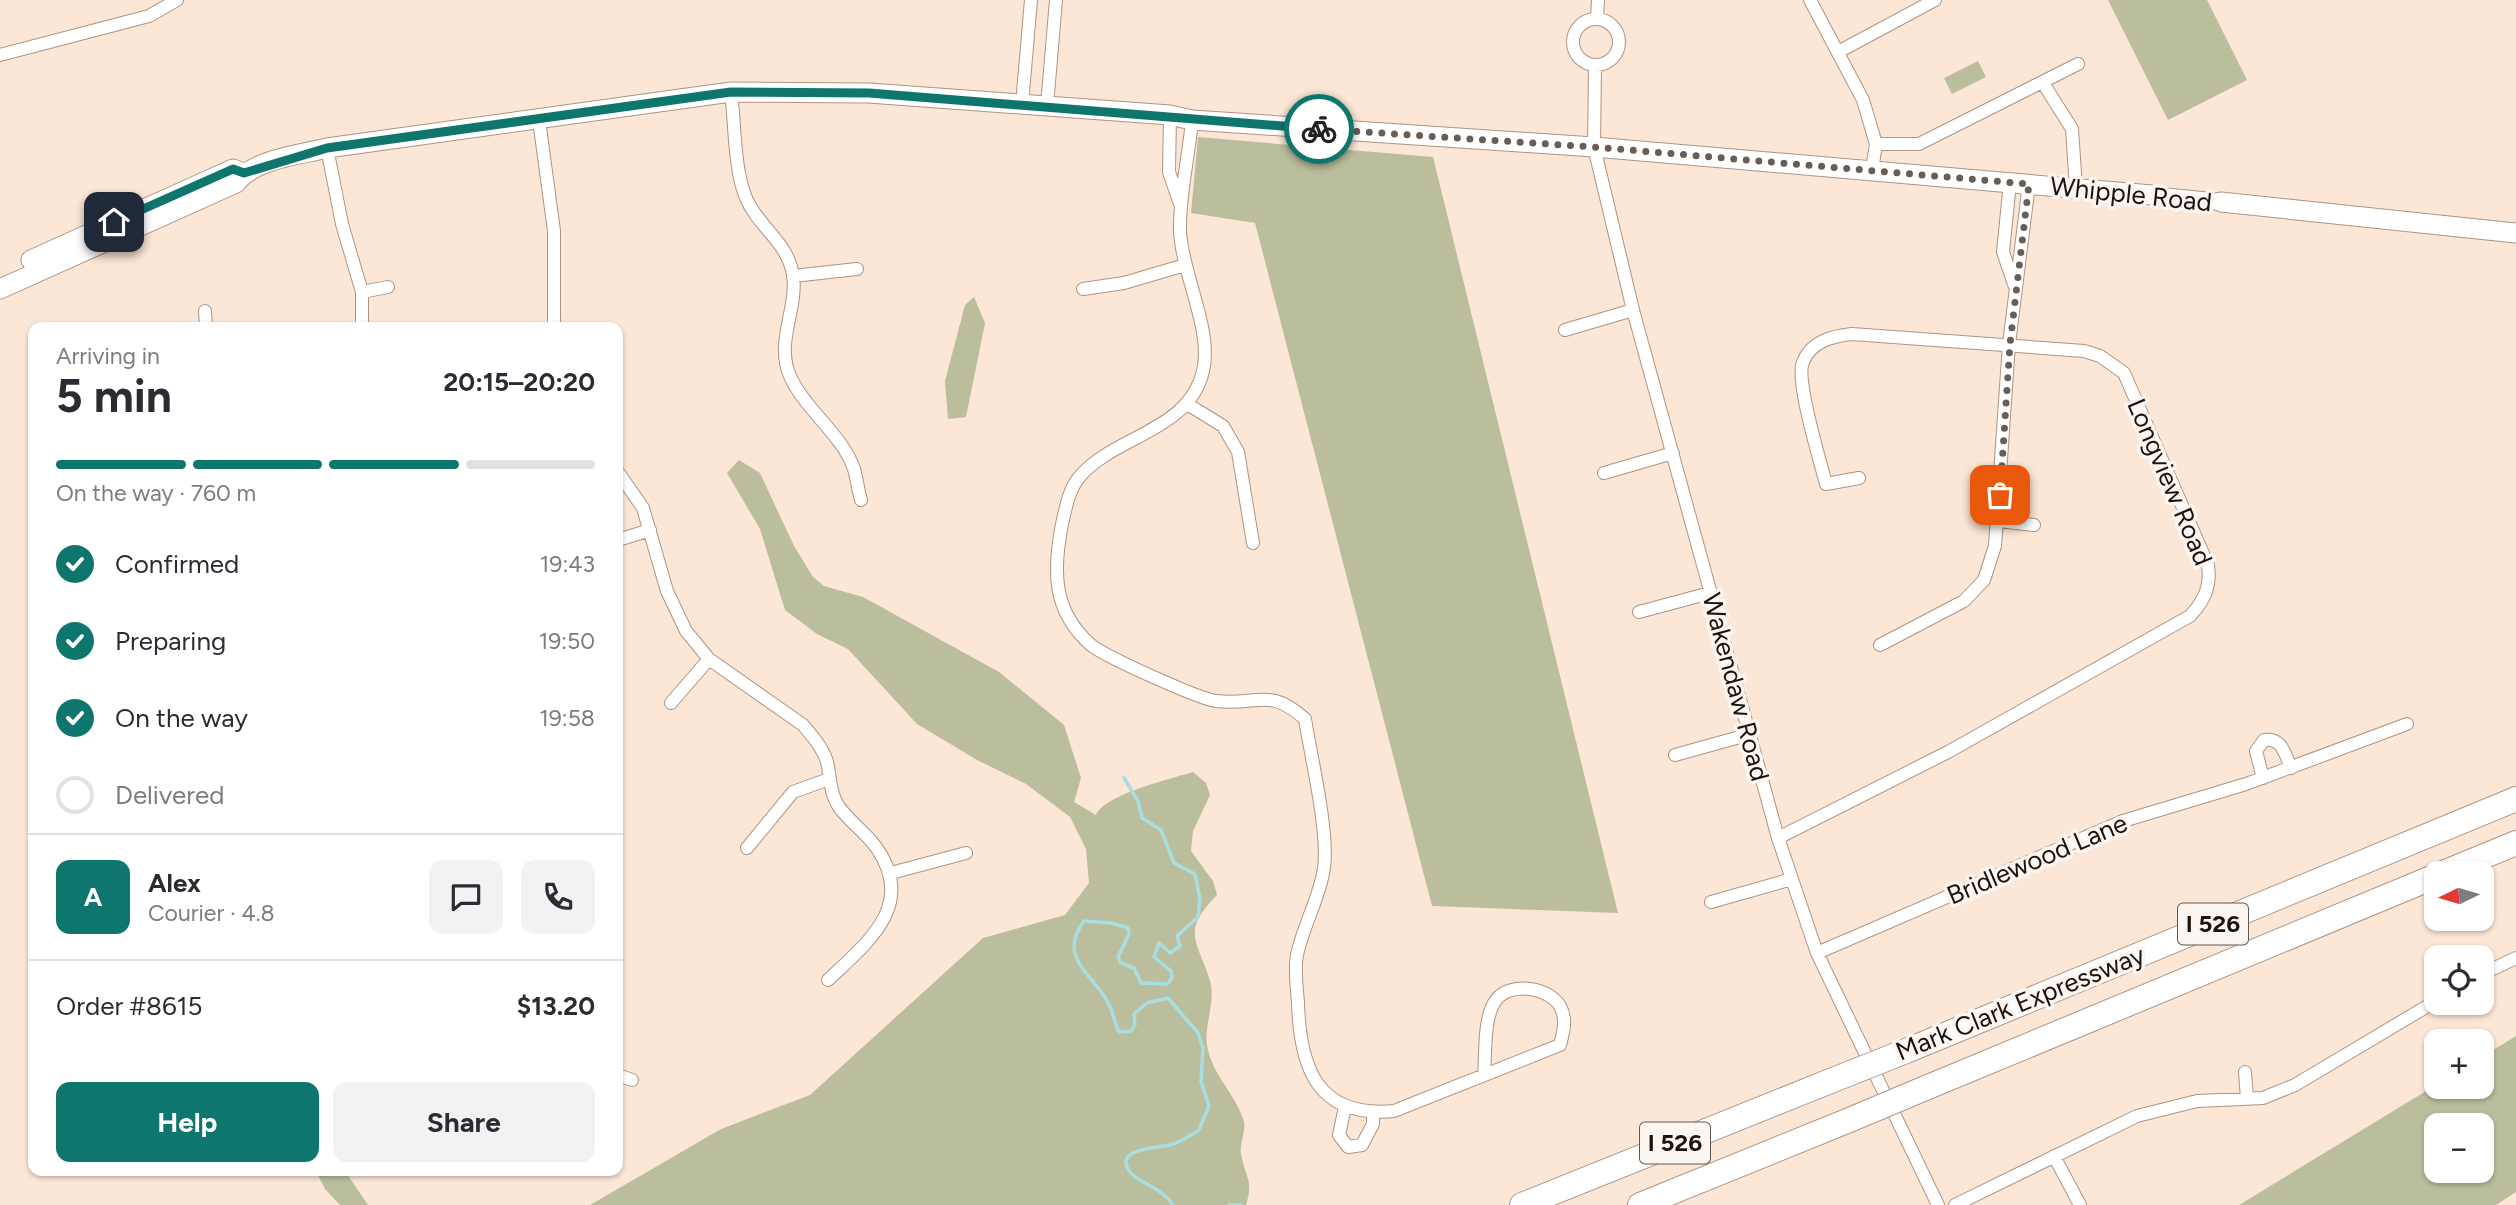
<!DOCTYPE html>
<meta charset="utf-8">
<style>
:root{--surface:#fff;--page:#f2f2f3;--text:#2b2b33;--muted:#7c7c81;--line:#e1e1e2;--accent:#0f766e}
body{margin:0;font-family:Figtree,sans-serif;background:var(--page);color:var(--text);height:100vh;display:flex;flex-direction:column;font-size:26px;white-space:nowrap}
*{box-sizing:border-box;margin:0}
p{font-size:23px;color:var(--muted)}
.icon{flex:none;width:38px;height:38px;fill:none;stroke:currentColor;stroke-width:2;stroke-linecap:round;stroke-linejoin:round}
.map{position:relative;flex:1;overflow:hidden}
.panel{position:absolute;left:28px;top:322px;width:595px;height:854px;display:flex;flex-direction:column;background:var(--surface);border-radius:14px;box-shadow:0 2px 5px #0004}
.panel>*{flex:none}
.needle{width:46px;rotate:265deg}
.tools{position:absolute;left:2424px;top:861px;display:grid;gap:14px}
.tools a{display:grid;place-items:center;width:70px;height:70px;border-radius:14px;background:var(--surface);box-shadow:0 2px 5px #0004;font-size:35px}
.pin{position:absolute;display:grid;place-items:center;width:60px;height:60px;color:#fff;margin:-30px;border-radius:14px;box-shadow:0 4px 10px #0006}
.courier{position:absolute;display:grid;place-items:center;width:70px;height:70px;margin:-35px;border:5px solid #0f766e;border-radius:50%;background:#fff;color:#222;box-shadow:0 2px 9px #0007}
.headline em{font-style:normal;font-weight:700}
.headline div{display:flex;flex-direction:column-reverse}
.headline{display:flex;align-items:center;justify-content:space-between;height:119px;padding:0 28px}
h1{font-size:46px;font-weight:700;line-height:52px}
.bar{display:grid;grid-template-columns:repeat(4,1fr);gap:10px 7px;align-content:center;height:84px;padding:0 28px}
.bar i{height:9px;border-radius:5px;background:var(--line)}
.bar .selected{background:var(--accent)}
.bar p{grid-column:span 4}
.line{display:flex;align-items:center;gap:18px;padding:0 28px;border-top:2px solid var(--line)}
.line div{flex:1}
.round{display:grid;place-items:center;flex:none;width:74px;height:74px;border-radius:14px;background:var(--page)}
ol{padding:0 28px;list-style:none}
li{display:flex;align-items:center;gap:21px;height:77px}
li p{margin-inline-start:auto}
li .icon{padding:7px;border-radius:50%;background:var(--accent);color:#fff;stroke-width:4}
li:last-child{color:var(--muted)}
li i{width:38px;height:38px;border:4px solid var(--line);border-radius:50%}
.action{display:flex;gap:14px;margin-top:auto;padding:14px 28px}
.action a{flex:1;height:80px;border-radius:14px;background:var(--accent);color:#fff;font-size:28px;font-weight:700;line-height:80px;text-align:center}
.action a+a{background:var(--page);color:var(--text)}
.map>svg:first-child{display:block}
.green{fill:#babe9d;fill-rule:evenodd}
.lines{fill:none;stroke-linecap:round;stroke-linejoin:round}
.stream{stroke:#a9dee1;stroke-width:3.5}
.minor-casing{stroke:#ae9482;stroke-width:14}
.tertiary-casing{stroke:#ae9482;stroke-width:18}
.secondary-casing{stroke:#ae9482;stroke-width:21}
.motorway-casing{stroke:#ae9482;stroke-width:26}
.minor{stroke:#fff;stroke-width:12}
.tertiary{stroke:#fff;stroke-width:16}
.secondary{stroke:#fff;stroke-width:19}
.motorway{stroke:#fff;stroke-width:24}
.motorway-bridge-casing{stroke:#ae9482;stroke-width:26;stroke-linecap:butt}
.motorway-bridge{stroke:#fff;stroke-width:24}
.done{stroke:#6b5d53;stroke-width:7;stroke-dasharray:0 12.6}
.route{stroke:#0f766e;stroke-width:9}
.labels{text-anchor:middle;stroke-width:7;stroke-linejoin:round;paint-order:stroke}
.shield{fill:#fcf6f2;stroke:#605752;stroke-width:2}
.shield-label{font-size:24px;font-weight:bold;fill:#1d130d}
.street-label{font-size:26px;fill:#1d130d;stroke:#fcf6f2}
</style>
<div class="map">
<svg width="2516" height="1205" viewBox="0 0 2516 1205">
<rect width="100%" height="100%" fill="#fce6d6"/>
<path class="green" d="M2108,0H2207L2247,80L2168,120Z
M1978,61L1986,77L1952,94L1944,78Z
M1198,137L1433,157L1618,913L1432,906L1255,223L1191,213Z
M974,297L985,323L966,417L948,419L945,381L965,305Z
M739,460L760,473L794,546L813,577L824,586L863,597L999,672L1064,725L1081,778L1074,802L1096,815C1105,794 1171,779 1193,772L1206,783L1210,795L1193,831L1191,851L1213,881L1217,895C1179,933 1199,942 1210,981C1216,1002 1204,1024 1207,1045C1212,1076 1237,1095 1244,1122C1246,1132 1239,1144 1241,1154C1245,1177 1254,1180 1246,1205H590L721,1129L810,1095L983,938L1065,915L1089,883L1086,849L1070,817L1026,784L977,760L917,724L848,649L817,634L785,610L760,529L727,473Z
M2516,1036V1192L2496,1205H2239L2436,1085L2482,1087V1057ZM2436,1125H2482V1171H2436Z
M316,1171H345L368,1205H340L325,1189Z"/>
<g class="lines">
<path class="stream" d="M1124,778L1138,801L1142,818L1161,830L1174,863L1195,874L1200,899L1198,917L1177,936L1180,946L1170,953L1159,943L1154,957L1171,971L1172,978L1167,984L1141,983L1134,968L1121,963L1118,957L1129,934L1128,928L1112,923L1084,921C1057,958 1092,973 1107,1001C1113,1011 1114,1022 1119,1032L1131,1031L1135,1025L1134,1014L1147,1003L1168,998L1198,1033L1203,1048L1201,1082L1209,1106L1199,1130C1190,1136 1181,1142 1170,1145C1159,1148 1112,1148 1130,1172C1140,1184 1160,1186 1173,1205
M1229,1205H1241"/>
<defs>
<path id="minor" d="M1810,0L1863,100L1876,144
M1597,18L1598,0
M1573 42a23 23 0 1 1 46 0a23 23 0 1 1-46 0Z
M1838,52L1935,0
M0,55L149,16L177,0
M1595,65L1594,147L1633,310L1778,838L1817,953L1938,1205
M2043,83L2072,129L2076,188
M731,92C735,123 734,170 746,198C758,227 788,242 793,275C798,309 775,342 790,376C805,410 842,434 854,469C857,479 858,490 861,500
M1022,104L1031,0
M1047,106L1056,0
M1170,115L1169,172L1180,204
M539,120L554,231V327
M1192,120C1189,156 1179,195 1180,231C1182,274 1213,331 1203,371C1189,431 1117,435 1081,475C1069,488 1066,507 1062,524C1053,570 1052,611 1091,645C1104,656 1199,699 1216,701C1258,706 1268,686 1305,719C1311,757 1329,832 1324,868C1320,897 1303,926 1297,955C1294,969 1297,988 1298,1003C1300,1068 1317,1118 1394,1111L1560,1045C1563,1033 1567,1021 1561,1008C1551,987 1510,981 1496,1000C1483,1017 1486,1054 1484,1074
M327,148L342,224L362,292V327
M1872,170L1876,144H1919L2078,64
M2010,182L2003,252L2015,287
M793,276L857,269
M1083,289L1124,283L1185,265
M362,292L388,287
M205,311L206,327
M1565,330L1633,310
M1187,404L1223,426L1238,452L1253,543
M618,472L643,508L667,591L686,631L709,659L803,725C813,737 825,750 828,766C830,780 831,795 839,807C850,822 865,832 876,847C917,905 868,942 828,980
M1604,473L1673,453
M1999,521L2034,525
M618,540L650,530
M1639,612L1710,593
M1880,645L1964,601L1984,580L1995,546L2009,344L2029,184
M671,703L709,659
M1675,755L1747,735
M2263,778L2256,751L2264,740C2282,737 2285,754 2291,768
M1778,838L1948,752L2190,616C2205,600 2211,586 2208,565L2124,373L2100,356L2084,351L1852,334C1833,336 1811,341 1803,362C1795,380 1820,460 1826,484L1859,478
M747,848L793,792L829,779
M891,873L966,853
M1711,902L1792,879
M1817,953L2123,821L2246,784L2407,724
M2482,974L2516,958
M2245,1072L2247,1098
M618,1075L632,1080
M1345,1107L1339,1135L1348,1147L1362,1145L1373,1124V1113
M2054,1156L2080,1205
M1955,1205L2137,1116L2197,1101L2263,1098L2295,1085L2436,1001"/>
<path id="tertiary" d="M2152,195L2221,202"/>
<path id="secondary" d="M2221,202L2516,233
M31,260L233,169L244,173
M0,289L236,183C254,159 299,155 327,148L731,92L869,93L1170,115L1192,120L1594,147L2152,195"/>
<path id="motorway" d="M2443,873L2516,843
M1911,1049L2516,799
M1928,1087L2436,876
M1522,1205L1828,1082
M1640,1205L1847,1121"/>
</defs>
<use href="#minor" class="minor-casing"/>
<use href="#tertiary" class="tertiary-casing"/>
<use href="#secondary" class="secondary-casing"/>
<use href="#motorway" class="motorway-casing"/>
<use href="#minor" class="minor"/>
<use href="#tertiary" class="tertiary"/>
<use href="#secondary" class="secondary"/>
<use href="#motorway" class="motorway"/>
<defs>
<path id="motorway-bridge" d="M1828,1082L1911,1049
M1847,1121L1928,1087"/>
</defs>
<use href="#motorway-bridge" class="motorway-bridge-casing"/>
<use href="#motorway-bridge" class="motorway-bridge"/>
</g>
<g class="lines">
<path class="done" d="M1319,129L1594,147L2029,184L2010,344L2000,495"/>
<path class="route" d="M114,222L233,169L244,173L327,148L731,92L869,93L1319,129"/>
</g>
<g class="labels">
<g class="shield">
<rect x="2178" y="903.5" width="70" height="41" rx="5"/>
<rect x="1640" y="1122.5" width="70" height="41" rx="5"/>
</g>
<g class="shield-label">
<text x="2213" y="932">I 526</text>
<text x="1675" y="1151">I 526</text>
</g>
<g class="street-label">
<text transform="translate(2131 194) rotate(6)" y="9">Whipple Road</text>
<text transform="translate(2170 482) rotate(67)" y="9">Longview Road</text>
<text transform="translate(1736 687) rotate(75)" y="9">Wakendaw Road</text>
<text transform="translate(2037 859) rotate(-23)" y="9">Bridlewood Lane</text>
<text transform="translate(2020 1003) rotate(-22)" y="9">Mark Clark Expressway</text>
</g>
</g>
</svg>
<div class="tools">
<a><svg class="needle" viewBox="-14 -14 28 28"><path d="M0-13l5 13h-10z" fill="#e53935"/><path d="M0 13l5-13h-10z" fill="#7c7c81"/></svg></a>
<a><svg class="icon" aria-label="locate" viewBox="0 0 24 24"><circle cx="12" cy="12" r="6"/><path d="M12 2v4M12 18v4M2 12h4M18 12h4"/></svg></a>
<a>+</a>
<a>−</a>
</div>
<div class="pin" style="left:2000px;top:495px;background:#ea580c"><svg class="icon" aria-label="bag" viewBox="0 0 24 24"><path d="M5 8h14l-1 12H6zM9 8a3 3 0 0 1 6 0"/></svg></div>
<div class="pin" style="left:114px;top:222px;background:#1f2937"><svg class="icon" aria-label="home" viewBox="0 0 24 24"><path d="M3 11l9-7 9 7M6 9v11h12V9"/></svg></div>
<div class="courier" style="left:1319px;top:129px"><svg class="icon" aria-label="bike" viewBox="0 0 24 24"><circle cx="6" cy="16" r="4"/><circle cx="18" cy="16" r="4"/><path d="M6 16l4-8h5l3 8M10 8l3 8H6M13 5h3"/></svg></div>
<section class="panel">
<div class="headline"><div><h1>5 min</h1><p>Arriving in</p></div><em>20:15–20:20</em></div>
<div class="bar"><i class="selected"></i><i class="selected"></i><i class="selected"></i><i></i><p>On the way · 760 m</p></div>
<ol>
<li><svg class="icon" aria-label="check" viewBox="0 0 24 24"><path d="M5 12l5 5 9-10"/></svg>Confirmed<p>19:43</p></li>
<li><svg class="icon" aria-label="check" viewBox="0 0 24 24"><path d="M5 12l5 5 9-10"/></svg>Preparing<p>19:50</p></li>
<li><svg class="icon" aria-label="check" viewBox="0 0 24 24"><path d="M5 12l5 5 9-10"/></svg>On the way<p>19:58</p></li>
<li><i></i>Delivered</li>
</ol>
<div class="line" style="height:126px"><b class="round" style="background:var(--accent);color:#fff">A</b><div><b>Alex</b><p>Courier · 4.8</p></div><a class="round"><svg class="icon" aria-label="chat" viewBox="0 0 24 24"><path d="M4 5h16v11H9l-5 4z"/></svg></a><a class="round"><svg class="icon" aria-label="phone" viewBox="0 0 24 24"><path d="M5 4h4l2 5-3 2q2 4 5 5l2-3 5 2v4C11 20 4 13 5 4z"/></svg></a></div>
<div class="line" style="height:91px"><div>Order #8615</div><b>$13.20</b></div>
<div class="action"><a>Help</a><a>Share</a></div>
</section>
</div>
